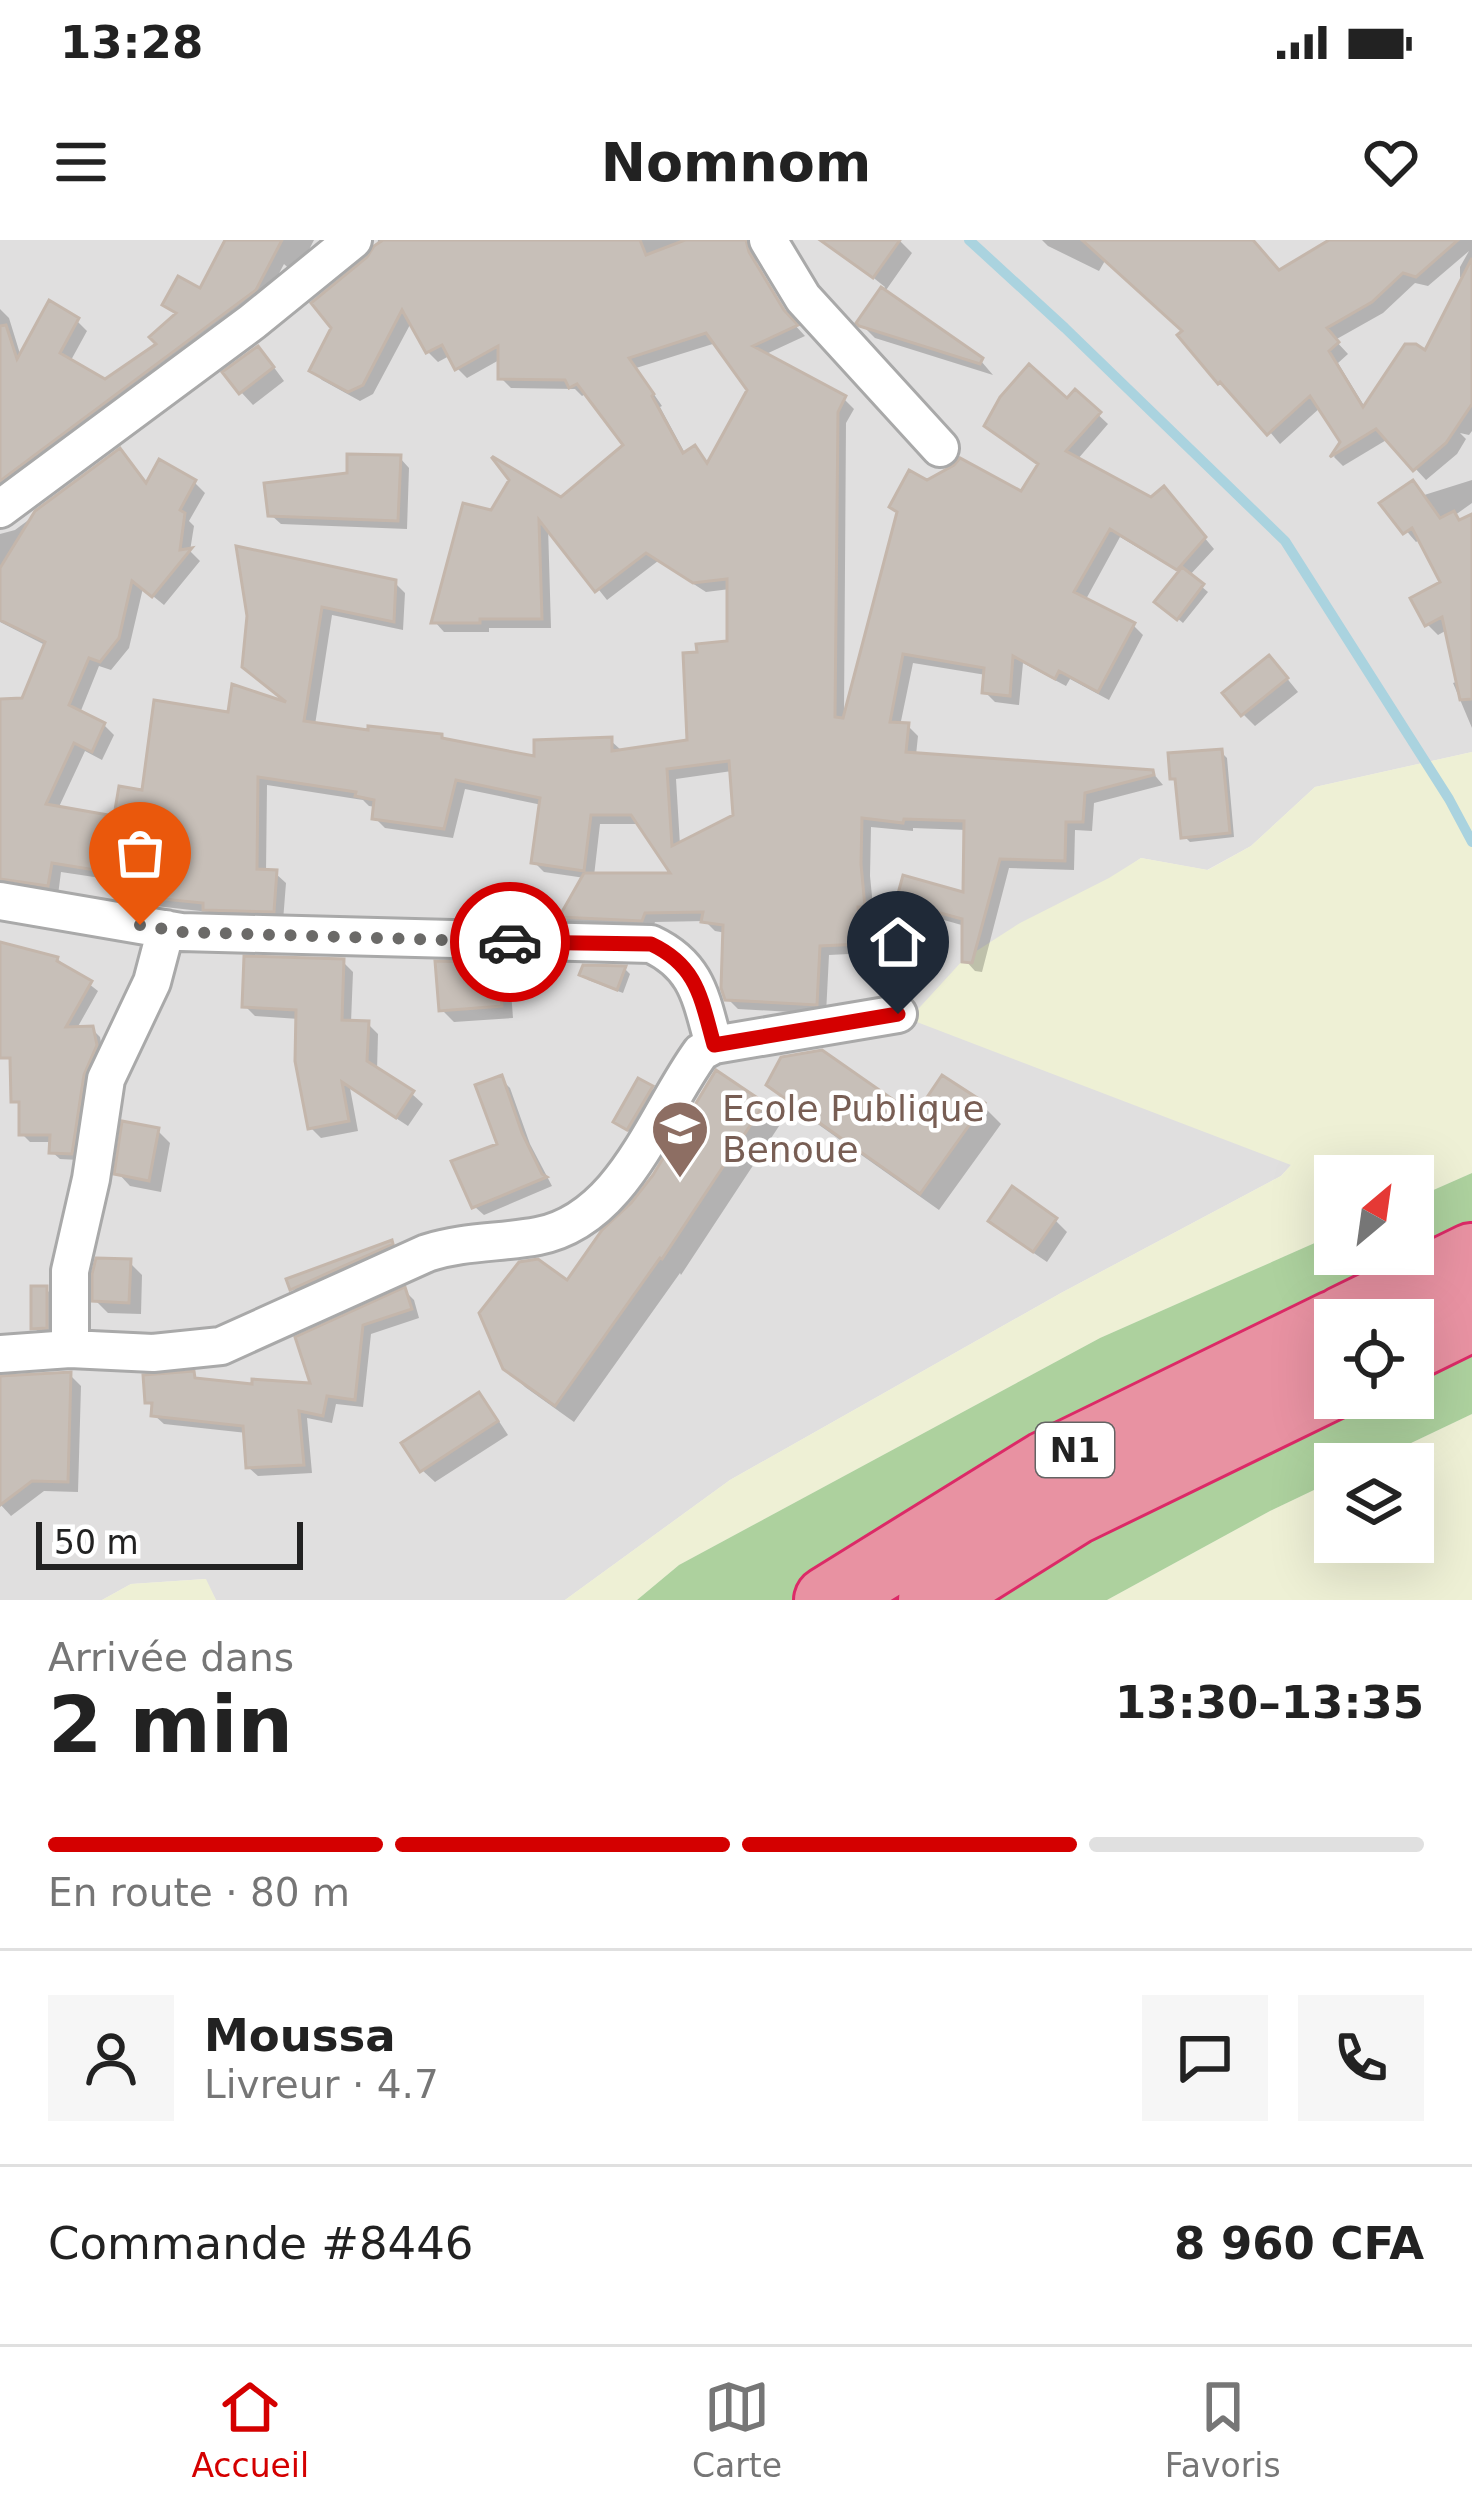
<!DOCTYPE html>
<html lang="fr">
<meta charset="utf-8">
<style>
:root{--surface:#fff;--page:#f6f6f6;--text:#222;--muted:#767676;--line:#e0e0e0;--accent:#d40000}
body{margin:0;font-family:"DejaVu Sans",sans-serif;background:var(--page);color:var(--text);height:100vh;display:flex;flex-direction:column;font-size:45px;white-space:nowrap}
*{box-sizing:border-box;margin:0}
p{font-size:39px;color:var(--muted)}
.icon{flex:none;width:66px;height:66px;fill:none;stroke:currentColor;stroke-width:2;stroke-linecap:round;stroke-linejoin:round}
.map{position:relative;height:1360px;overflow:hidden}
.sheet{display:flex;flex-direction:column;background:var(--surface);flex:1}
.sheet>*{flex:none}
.needle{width:78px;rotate:29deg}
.fabs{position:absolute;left:1314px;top:915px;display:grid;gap:24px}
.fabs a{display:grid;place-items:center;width:120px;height:120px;border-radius:0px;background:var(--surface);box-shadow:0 12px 48px #0002;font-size:60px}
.scale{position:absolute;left:36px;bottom:30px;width:267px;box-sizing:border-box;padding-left:12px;border:6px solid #222;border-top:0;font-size:33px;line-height:42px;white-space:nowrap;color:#222;-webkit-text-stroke:9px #fff;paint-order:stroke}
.pin{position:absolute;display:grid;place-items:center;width:102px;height:102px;color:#fff;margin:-123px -51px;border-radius:50% 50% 50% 0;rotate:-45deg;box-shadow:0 0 12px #0007}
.pin .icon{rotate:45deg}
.courier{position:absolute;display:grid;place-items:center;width:120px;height:120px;margin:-60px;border:9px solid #d40000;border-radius:50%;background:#fff;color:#222;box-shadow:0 3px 15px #0007}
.head em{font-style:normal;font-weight:700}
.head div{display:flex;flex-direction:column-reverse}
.head{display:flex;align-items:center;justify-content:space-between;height:204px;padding:0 48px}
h1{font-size:78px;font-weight:700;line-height:90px}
.bar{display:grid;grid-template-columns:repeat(4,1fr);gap:18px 12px;align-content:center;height:144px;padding:0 48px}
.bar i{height:15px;border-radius:9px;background:var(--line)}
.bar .selected{background:var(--accent)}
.bar p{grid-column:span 4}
.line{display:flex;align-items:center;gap:30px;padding:0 48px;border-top:3px solid var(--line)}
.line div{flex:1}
.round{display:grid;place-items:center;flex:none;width:126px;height:126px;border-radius:0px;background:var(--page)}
.status{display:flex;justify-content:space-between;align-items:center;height:84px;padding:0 60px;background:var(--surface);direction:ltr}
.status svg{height:33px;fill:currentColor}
header{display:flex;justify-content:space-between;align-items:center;height:156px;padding:0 48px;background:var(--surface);font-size:54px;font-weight:700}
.tabs{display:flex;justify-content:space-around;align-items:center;height:168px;border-top:3px solid var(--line);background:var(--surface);font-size:33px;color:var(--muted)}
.tabs a{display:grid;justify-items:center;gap:6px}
.tabs .selected{color:var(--accent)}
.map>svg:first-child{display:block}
.residential{fill:#e0dfdf}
.farmland{fill:#eef0d5}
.forest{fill:#add19e;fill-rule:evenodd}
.shadow{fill:#0003;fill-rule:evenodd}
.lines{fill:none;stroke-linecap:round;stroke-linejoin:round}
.stream{stroke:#aad3df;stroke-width:10}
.building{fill:#c7bfb8;stroke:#c4b6ab;stroke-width:3;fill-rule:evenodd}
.street-casing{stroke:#a9a9a9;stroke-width:42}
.highway-casing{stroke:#dc2a67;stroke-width:72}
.street{stroke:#fff;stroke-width:36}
.highway{stroke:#e892a2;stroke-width:66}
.done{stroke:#6b6a68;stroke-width:12;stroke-dasharray:0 21.6}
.route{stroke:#d40000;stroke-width:15}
.labels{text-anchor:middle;stroke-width:9;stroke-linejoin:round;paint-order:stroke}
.shield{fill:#fff;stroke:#646464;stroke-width:3}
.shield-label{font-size:33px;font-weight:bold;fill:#222}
.education-label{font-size:36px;fill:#785e54;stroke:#fff;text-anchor:start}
</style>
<div class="status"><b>13:28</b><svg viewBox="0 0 49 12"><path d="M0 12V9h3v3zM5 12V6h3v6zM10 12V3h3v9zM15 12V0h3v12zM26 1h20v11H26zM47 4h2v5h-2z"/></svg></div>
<header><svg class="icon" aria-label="menu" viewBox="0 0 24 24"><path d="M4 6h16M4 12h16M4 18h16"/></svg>Nomnom<svg class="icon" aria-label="heart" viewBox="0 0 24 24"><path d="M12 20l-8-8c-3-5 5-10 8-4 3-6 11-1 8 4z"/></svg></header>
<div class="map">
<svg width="1472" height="1360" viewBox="0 0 1472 1360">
<rect width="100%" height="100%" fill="#f2efe9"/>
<path class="residential" d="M0,0H1472V512L1315,547L1251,606L1207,630L1141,618L911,779L1292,924L1281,936L1061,1053L730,1240L565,1360H216L205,1339L131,1344L102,1360H0Z"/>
<path class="farmland" d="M1472,512V933L1413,959V936H1335V994L1100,1098L679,1325L637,1360H565L730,1240L1061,1053L1281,936L1291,925L909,779L964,719L1020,683L1109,638L1141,618L1208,630L1251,606L1315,547Z
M1472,1174V1360H1107L1270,1271L1335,1240V1302H1413V1224H1367Z
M206,1339L216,1360H102L131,1344Z"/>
<path class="forest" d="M1472,933V1174L1367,1224H1335V1240L1270,1271L1107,1360H637L679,1325L1100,1098L1335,994V1014H1413V959ZM1335,1080H1413V1158H1335Z"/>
<path class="shadow" d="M229,0H314L296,35L284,24L265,60L0,258V69L9,78L21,117L77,81L87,91L70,122L105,143L160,104L177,76L166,65L201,52Z
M378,0H758L754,11L757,24L793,83L805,96L764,115L844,159L854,169L846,183L844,474L927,243L1022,255L1040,225L988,186L1067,162L1075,153L1108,184L1077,220L1151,261L1173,260L1214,309L1189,336L1208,352L1183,383L1164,367L1181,333L1120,297L1085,361L1133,385L1143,395L1109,460L1070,439L1066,446L1023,423L1019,465L995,462L985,452L986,435L913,423L900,486H908L918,496L916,515L1152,532L1163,545L1094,563L1092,591L1075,590L1074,630L1009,628L982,732L975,731L965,720V686L909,670L899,660L966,656V590L913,588V591L871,587L870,636L874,676H867L869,713L829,715L826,774L738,769L728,759L726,693L715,691L705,681L655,682L652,690L572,686L563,677L585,638L544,632L534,622L542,565L465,549L453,598L385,588L375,578L376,567L369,566L363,560L267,545L266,632L275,633L286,643L283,681L216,679L209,672L156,666L146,656L147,645L61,632L58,655L23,649L13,639L0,637V480L14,485L47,406L0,382V294L15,290L120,212L147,246L195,243L205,253L189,281L194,286L190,311L200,321L164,365L143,348L129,408L111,430L99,426L80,473L104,485L114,495L102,520L85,511L58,569L116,580L231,475L293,468L250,376L394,342L405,353L403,390L332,375L315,485L371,493L441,496L446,501L538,520L610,500L621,510L690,502L730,403V349L706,352L658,321L607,360L548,286L551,388H489V392H444L435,382L492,274L561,261L627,206L587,153L582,156L575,149L511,148L501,138V119L467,138L457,128L451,115L438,122L428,112L412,81L373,154L360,161L322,140L312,130L377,8ZM716,103L751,150L709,226L694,209L686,215L660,167L662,166L636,128ZM732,531L736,577L680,605L676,539ZM600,584H640L676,636H594Z
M856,0H899L912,13L884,53L981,121L993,135L875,98L860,83L885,47L845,15Z
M1042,0H1233L1280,33L1335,0H1472V48L1460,37V27L1469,11L1428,46L1415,43L1383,73L1335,100L1348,114L1338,123L1366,169L1427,114L1472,113V191L1469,195L1460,193L1466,199L1457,214L1426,240L1388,199L1343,226L1334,217L1343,202L1321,167L1280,204L1186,92L1106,19L1099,31L1048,6Z
M270,122L284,141L253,165L241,152Z
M400,218L409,228L407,289L281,284L271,275L350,236Z
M1472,240V263L1444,283L1472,323V488L1453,443L1459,441L1447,390L1438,395L1427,384L1444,344L1421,299L1416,302L1386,267Z
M1281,431L1298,452L1255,486L1243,474Z
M1221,512L1227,518L1234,597L1190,602L1184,596L1179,544L1173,538Z
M57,719L98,751L76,790L92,789L100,797L103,814L79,920L60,919L52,912L53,902H30L22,894Z
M343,722L353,732L351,783L368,784L378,794L377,831L412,854L423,864L408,886L350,848L358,891L321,898L310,887L299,779L255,776L245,766Z
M497,726L510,738L513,778L454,782L442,770Z
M625,729L630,734L623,753L588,740L583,734Z
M501,839L510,848L530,904L552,946L484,975L475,967L501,906Z
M770,844L916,880L983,866L1001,884L939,970L788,863Z
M651,848L664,861L640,901L617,882Z
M764,865L781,883L681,1035L680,1033L574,1182L525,1147L506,1128L568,1044Z
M158,891L170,903L161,952L130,946L118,933Z
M992,980H1055L1067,992L1047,1022L1004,993Z
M391,1003L401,1013L303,1058L293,1048Z
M129,1022L142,1035L141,1074L108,1073L95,1060Z
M46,1049L52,1055V1093H40L34,1088Z
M405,1051L414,1060L419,1078L371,1094L363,1167L336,1164L332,1183L307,1178L312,1233L258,1236L248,1227L247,1193L164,1184L154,1175L155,1169L148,1162L193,1134L200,1141L254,1147L314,1146L298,1099Z
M70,1135L81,1146L78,1252L44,1251L11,1276L0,1264V1144Z
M478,1156L491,1169L508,1195L435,1242L422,1230Z"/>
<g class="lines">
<path class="stream" d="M969,0L1065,88L1285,301L1449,559L1472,602"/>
</g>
<path class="building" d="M225,0H282L256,50L0,241V86L6,85L17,119L49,60L79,78L60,113L105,139L156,104L149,97L176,73L162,65L178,36L200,48Z
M383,0H640L646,15L685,0H746L749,12L784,70L798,85L753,106L846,156L838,172L835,477L843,478L897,272L889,267L909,230L927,240L954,225L960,218L1021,251L1038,224L984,186L1000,157L1029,124L1067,158L1075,149L1101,172L1066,211L1151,257L1164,246L1206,297L1177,330L1110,289L1074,352L1135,383L1098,452L1059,431L1055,439L1013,416L1010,456L982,453L984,428L903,414L890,482L909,483L906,512L1153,530L1154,535L1085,553L1083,582H1066L1065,621L1000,619L972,723L962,722V679L896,661L903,635L963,652L964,581L904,579L903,583L862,578L861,624L865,667H858L861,704L820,706L817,765L725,760L721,748L723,685L701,682L703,672L645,673L642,681L559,677L584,633H670L631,575H591L584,631L531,623L540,558L456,540L444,589L372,579L374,560L355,556L356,552L258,537L257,629L277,630L274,672L203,670V663L143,657L144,638L52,623L48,646L0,639V459L22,458L45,402L0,380V328L35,271L120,208L146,243L159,219L196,240L180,270L185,273L180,310L192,308L152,357L132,341L119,398L100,422L89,418L69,465L105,483L92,512L74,503L46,564L114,576L119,546L142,550L154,460L228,472L232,444L286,462L242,427L247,376L236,306L396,340L394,382L322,367L304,481L368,490V486L442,494V498L534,516V500L612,497V511L687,500L683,413L697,412L696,404L727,401V339L693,343L646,313L595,352L539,280L542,379H480V383H431L463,263L491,270L509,240L492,218L493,217L561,257L623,205L577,144L569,148L565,140L498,139V106L455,130L442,105L426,113L402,70L363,145L348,152L309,131L331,88L311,63L367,17L374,6ZM706,93L747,150L707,223L695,205L683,213L652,156L654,154L629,118ZM729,521L733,575L672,606L667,529Z
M820,0H900L873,38Z
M1082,0H1253L1279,30L1329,0H1458L1416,37L1403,33L1372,62L1327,88L1339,102L1329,111L1363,167L1405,104H1416L1425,110L1472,18V164L1446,203L1413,231L1376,189L1330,217L1340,202L1310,156L1267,195L1220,142L1218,144L1177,95L1182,91Z
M881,47L983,118L980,124L859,86L856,83Z
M258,106L274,127L239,154L222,132Z
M347,214L401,215L398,281L268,276L264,243L347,233Z
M1413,240L1440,278L1454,271L1459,280L1472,274V459L1460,460L1442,377L1425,386L1410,358L1440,342L1412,288L1403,294L1379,263Z
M1182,327L1204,344L1177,380L1154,362Z
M1269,415L1288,438L1241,476L1222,453Z
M1222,509L1230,593L1181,598L1175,539H1170L1168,513Z
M0,702L58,717L57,721L92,741L66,787L93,786L97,805L84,835L72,914L49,913L50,895H19V862H11L10,818H0Z
M244,716L344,719L342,780L369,781L367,821L414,851L396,878L342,842L349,881L308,889L295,821L296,770L242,767Z
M435,721L498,723L502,766L439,771Z
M583,725L626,726L617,750L579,735Z
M822,810L915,875L942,835L985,863L920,954L766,845L781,817Z
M716,830L765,863L662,1019L660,1018L555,1166L503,1129L479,1073L519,1022L538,1019L567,1040L602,990L631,963L653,935Z
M502,835L522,893L542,934L547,937L472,968L451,921L497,904L475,845Z
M638,838L653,846L627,890L613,882Z
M122,881L159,888L149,941L114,934Z
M1012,946L1057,978L1033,1012L988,981Z
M392,1000L393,1004L290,1050L286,1039Z
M96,1018L131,1019L129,1063L92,1061V1034Z
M31,1046H47V1088L31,1089Z
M405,1047L412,1069L363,1085L355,1160L327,1156L323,1176L299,1171L304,1225L246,1228L243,1186L151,1176L152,1163H145L143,1135L194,1131L195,1138L252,1144V1139L310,1143L295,1097Z
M71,1132L68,1242L32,1241L0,1265V1136Z
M479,1152L498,1181L420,1232L401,1203Z"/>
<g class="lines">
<defs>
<path id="street" d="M768,0L803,58L940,208
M0,269L252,82L353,0
M0,661L181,692L651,704C698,726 701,759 714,805
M70,1109V1031L91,939L106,839L152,742L166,689
M0,1114L70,1109L153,1113L221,1106L427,1013C464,1001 501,1003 538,996C624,979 655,875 701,812L714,805L898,774"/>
<path id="highway" d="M1343,1080L1472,1017
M1413,1106L1472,1077
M828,1360L1046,1225L1335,1084
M932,1360L1074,1271L1335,1144"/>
</defs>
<use href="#street" class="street-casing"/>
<use href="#highway" class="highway-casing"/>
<use href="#street" class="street"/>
<use href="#highway" class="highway"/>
</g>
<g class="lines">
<path class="done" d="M140,685L182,692L510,702"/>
<path class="route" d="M510,702L651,704C698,726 701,759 714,805L898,774"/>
</g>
<defs>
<symbol id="school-pin" viewBox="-11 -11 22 30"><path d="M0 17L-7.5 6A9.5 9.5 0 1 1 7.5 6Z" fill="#8d6e63" stroke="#fff"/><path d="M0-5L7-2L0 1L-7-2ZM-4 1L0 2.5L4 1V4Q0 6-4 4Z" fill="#fff"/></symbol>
</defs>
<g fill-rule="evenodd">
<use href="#school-pin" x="647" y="856" width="66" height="90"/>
</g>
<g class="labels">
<rect class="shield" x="1036" y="1183" width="78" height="54" rx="9"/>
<g class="shield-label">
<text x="1075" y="1222">N1</text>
</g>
<g class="education-label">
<text x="722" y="881">Ecole Publique<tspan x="722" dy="41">Benoue</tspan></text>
</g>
</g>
</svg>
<div class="fabs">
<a><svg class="needle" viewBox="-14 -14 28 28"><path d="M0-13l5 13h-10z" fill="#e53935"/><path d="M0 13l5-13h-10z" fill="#767676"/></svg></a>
<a><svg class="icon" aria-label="locate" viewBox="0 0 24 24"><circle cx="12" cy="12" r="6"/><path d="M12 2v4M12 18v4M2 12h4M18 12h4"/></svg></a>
<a><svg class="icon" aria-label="layers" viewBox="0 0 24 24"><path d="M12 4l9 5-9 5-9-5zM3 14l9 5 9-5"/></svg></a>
</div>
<div class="scale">50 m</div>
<div class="pin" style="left:140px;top:685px;background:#ea580c"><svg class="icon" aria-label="bag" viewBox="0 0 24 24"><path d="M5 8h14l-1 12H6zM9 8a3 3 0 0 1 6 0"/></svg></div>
<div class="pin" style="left:898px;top:774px;background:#1f2937"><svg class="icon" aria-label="home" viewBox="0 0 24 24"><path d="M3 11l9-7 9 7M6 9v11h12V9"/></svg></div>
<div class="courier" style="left:510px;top:702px"><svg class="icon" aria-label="car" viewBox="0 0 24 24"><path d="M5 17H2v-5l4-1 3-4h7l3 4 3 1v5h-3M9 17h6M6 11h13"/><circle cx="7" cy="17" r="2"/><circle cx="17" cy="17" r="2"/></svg></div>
</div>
<section class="sheet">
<div class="head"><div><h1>2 min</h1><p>Arrivée dans</p></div><em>13:30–13:35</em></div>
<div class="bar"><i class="selected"></i><i class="selected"></i><i class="selected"></i><i></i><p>En route · 80 m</p></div>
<div class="line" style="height:216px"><a class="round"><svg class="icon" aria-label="person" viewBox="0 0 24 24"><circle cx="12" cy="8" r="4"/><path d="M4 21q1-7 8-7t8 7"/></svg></a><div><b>Moussa</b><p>Livreur · 4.7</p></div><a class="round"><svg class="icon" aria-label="chat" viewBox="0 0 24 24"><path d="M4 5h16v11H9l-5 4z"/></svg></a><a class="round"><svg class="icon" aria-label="phone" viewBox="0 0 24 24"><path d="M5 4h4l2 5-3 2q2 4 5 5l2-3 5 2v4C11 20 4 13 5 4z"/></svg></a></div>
<div class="line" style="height:156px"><div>Commande #8446</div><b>8 960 CFA</b></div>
</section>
<nav class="tabs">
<a class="selected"><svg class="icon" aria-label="home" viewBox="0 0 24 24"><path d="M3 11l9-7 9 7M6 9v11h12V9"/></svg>Accueil</a>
<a><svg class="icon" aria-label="map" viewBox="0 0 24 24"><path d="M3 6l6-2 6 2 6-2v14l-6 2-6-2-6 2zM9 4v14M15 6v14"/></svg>Carte</a>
<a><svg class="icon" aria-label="saved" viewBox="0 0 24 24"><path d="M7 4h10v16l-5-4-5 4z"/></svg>Favoris</a>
</nav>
